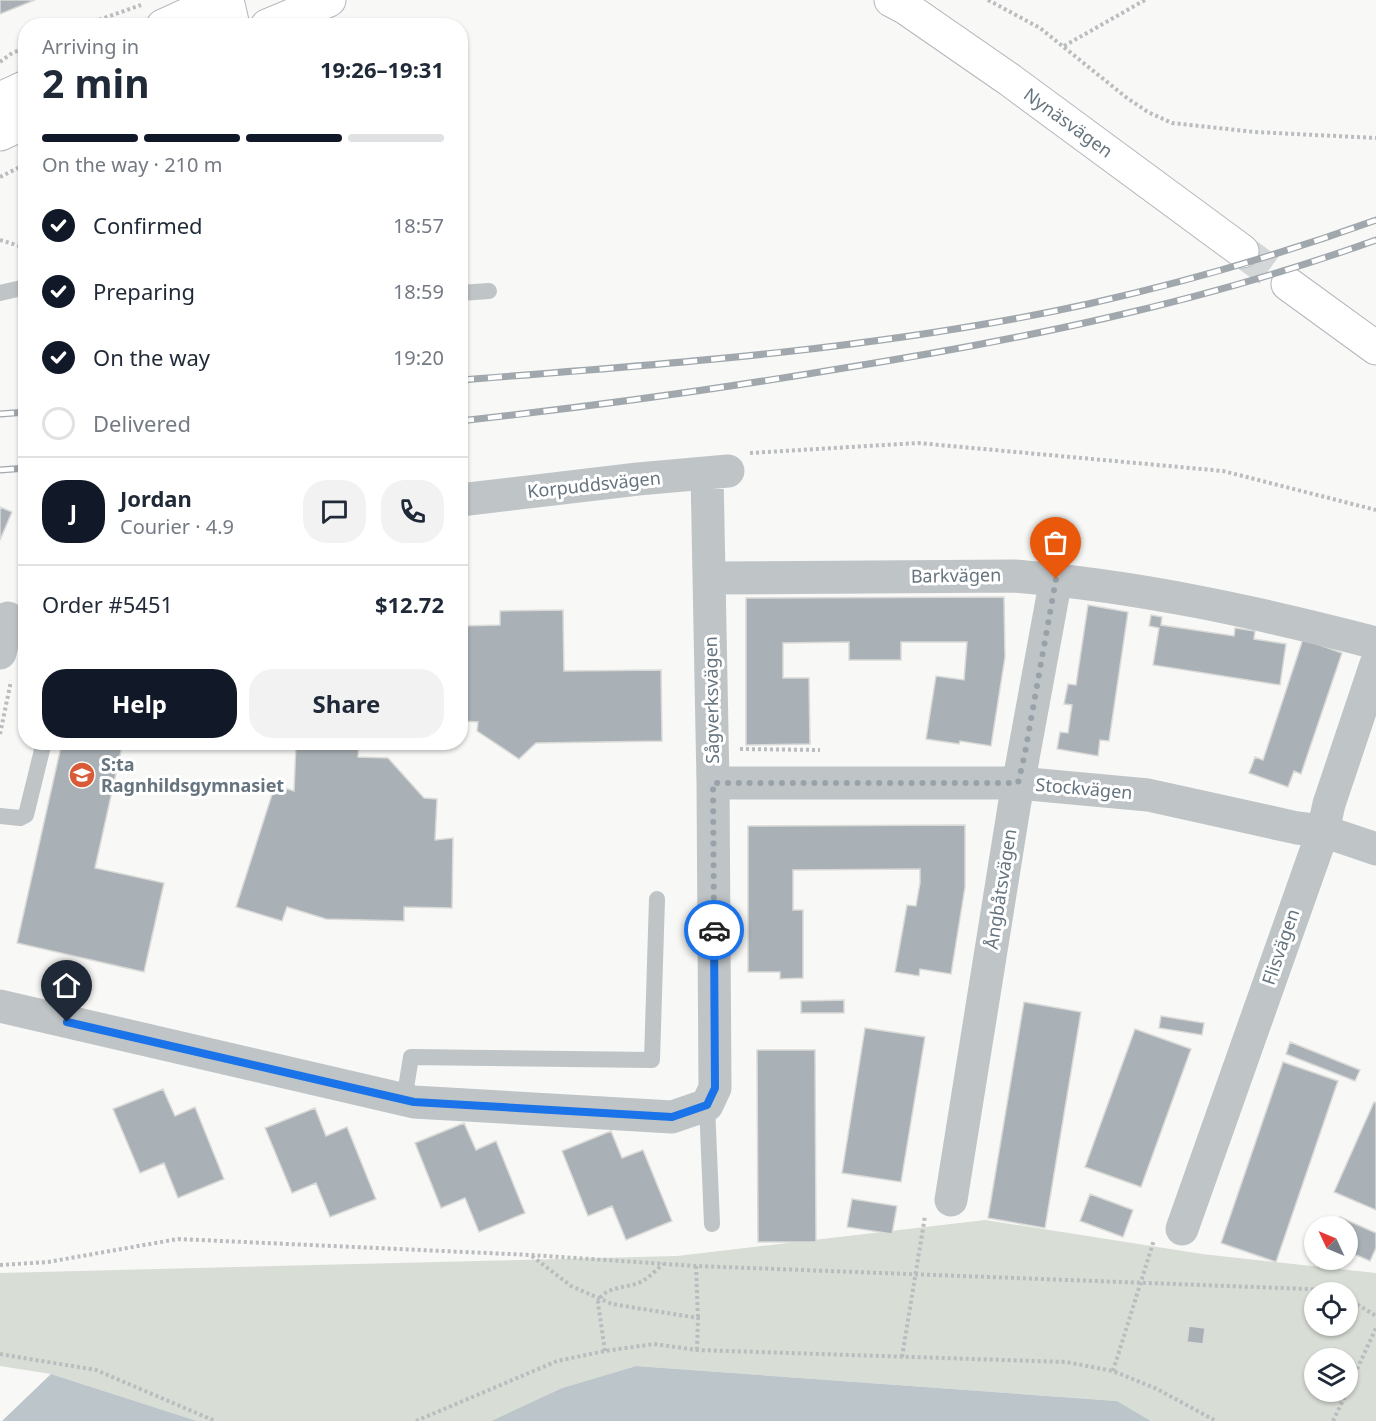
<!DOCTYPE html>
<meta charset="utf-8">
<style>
:root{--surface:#fff;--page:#f2f2f3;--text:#1f2937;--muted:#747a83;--line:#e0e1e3;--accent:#111827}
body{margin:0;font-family:"Noto Sans",sans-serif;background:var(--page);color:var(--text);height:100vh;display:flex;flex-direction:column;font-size:22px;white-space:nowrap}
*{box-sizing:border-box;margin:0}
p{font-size:20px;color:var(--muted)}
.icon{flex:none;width:33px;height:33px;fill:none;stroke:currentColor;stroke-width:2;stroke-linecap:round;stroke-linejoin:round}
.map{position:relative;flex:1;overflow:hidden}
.drawer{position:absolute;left:18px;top:18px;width:450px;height:732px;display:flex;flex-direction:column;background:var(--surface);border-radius:24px;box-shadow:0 2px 4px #0004}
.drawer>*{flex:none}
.needle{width:39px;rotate:314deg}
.buttons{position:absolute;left:1304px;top:1216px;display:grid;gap:12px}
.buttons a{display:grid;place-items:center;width:54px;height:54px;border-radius:50%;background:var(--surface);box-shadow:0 2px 4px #0004;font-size:30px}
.pin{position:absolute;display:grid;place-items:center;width:51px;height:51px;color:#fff;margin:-62px -26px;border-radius:50% 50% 50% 0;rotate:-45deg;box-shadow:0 0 6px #0007}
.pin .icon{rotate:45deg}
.courier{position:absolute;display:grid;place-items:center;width:60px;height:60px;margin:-30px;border:4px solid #1a73e8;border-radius:50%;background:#fff;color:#222;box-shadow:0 2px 8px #0007}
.head em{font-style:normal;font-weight:700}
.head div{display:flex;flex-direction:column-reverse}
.head{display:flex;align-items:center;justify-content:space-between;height:102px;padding:0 24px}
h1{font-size:39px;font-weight:700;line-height:45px}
.bar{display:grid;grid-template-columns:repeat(4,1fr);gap:9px 6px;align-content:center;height:72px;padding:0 24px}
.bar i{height:8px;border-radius:4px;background:var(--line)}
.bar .on{background:var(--accent)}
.bar p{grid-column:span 4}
.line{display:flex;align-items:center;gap:15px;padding:0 24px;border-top:2px solid var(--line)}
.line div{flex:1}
.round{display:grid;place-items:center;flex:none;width:63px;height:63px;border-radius:24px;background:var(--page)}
ol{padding:0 24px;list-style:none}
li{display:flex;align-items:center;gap:18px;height:66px}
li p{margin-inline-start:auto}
li .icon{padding:6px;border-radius:50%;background:var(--accent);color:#fff;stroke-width:4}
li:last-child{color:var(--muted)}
li i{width:33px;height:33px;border:3px solid var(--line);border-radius:50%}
.cta{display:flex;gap:12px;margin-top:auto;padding:12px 24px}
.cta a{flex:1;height:69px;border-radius:24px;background:var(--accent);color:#fff;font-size:24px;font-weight:700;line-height:69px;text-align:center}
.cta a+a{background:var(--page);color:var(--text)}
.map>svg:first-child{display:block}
.green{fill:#d8ddd5;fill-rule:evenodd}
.water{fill:#bbc5ca}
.building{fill:#a9b1b6;stroke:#dadad8;stroke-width:1.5}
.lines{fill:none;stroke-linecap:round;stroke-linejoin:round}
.secondary-tunnel{stroke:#d3d7d8;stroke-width:33;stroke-dasharray:33 16;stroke-linecap:butt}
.secondary-casing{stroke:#b2b8bc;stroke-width:35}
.path{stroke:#babdbf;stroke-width:4;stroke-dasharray:3 3;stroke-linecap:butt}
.lane{stroke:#bfc4c7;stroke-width:16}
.street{stroke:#bfc4c7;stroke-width:33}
.secondary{stroke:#fff;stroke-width:33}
.rail-casing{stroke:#a1a8ad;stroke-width:7}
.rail{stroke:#fff;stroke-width:4.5;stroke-dasharray:14;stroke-linecap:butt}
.done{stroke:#98a2a9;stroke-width:6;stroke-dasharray:0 10.8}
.route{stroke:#1a73e8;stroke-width:8}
.labels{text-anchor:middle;stroke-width:6;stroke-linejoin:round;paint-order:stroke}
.street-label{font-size:18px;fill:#65747f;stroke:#fff}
.poi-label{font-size:18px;font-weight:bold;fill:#65747f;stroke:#fff;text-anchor:start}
</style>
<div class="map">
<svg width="1376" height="1421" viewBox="0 0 1376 1421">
<rect width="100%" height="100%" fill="#f8f8f6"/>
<path class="green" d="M985,1220L1202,1254L1376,1273V1421H1151L1117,1401L636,1366L562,1388L491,1421H197L51,1374L0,1366V1273L677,1256ZM1314,1293H1347V1326H1314ZM1314,1359H1347V1392H1314Z"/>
<path class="water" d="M636,1366L1117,1401L1151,1421H491L562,1388Z
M51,1374L197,1421H2Z"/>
<path class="building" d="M0,0H35L0,14Z
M0,507L12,512L0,540Z
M1004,597L1005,657L991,746L960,741L959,744L926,739L936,676L964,680L967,642H901V660H849V642L783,643V678H809L810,744L746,745V598Z
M1088,605L1128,612L1109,741L1100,740L1098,756L1057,749L1060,732L1068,733L1072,705L1064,704L1068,684L1076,685Z
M563,610L564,671L661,670L662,741L536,743L519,759L477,731L478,722L460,721V626L500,625V611Z
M1151,615L1162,617L1161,625L1234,636L1235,628L1255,631L1254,639L1286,644L1280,685L1153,665L1159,628L1149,626Z
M1303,639L1342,653L1301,774L1294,771L1288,787L1249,773L1255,757L1263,760Z
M62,742H123L95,868L164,883L144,972L17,943Z
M296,742H359L358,757L388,758L424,798L437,799L435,840L453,838L452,908L404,907V921L326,919L287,907L282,921L236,907L275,785L294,791Z
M965,825V887L951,974L920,969L919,976L895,972L907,905L916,906L920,883V869L793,870V910H803V978L780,979V972H748V826Z
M844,1000V1013H801V1001Z
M1024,1002L1081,1012L1045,1228L988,1218Z
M1161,1016L1204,1023L1202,1035L1159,1028Z
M865,1028L925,1037L901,1182L842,1173Z
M1135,1029L1191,1049L1141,1187L1085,1167Z
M1290,1042L1360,1070L1355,1081L1286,1054Z
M757,1050H815L816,1242H758Z
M1283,1062L1338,1081L1276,1262L1221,1243Z
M163,1089L175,1116L195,1107L224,1179L178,1198L164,1163L140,1173L113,1109Z
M1374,1102L1376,1103V1210L1334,1192Z
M315,1108L326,1136L347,1127L376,1199L330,1217L316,1183L292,1193L265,1128Z
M464,1123L476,1150L496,1141L525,1213L479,1232L465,1198L441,1208L415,1143Z
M611,1131L622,1158L643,1150L672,1221L626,1240L612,1206L588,1216L562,1151Z
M1090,1194L1133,1210L1123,1237L1080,1221Z
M852,1199L897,1206L892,1234L847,1227Z
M1340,1217L1376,1233V1248L1370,1261L1347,1251V1227H1335Z
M1189,1326L1205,1328L1203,1344L1187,1342Z"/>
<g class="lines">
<path class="secondary-tunnel" d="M1242,251L1288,284"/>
<defs>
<path id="secondary" d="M227,0L233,26
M891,0L906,8L1010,80L1242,251
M163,26L220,0
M267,26L329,0
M0,99L26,87
M0,134L26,122
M1288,284L1376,348"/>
</defs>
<use href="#secondary" class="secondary-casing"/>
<path class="path" d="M988,0L1040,28L1127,98L1148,112L1172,123L1255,132L1376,138
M82,26L141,5
M1064,46L1145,0
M0,62L12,53L26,48
M0,177L26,164
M0,240L26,248
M750,453L918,443L1223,471L1376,510
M0,734L11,681
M740,749L820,750
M532,1256L571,1286L612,1304L698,1318L697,1350
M0,1265L48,1262L178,1239L531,1255L696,1266L1334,1290L1339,1293
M696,1266L698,1318
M1347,1298L1376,1316
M605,1351L598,1303C602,1285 631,1289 644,1280C651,1276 657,1269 663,1264
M0,1354L96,1370L215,1421
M902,1357L925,1216
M1113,1371L1154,1240
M1347,1391L1376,1328
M416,1421L557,1361L605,1351L654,1344L697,1350L1066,1362L1113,1371L1157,1389L1216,1421
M1333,1421L1347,1392"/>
<path class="lane" d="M0,293L26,287
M460,293L489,291
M0,816L20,818L26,815L44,742
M404,1100L411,1057L652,1060L657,899
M707,1105L712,1224"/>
<path class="street" d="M460,500L638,479L728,471
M709,578L1015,576C1138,586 1257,612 1376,643
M0,653L8,618
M713,783H1018L1148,795L1297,828L1323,831L1376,849
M0,1006L414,1102L672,1117L707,1105L715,1088L713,783L707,473
M951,1200L1014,807L1056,579
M1182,1229L1323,831L1329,804L1376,664"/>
<use href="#secondary" class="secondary"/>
<defs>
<path id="rail" d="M460,380C671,364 882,349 1088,304C1186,282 1282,254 1376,220
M0,414L26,412
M460,421C587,407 712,390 838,369C1020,340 1201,303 1376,240
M0,470L26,468"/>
</defs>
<use href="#rail" class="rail-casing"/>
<use href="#rail" class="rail"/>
</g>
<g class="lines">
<path class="done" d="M714,930L713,783H1018L1025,753L1056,579"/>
<path class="route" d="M67,1022L414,1102L672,1117L707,1105L715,1088L714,930"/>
</g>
<defs>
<symbol id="school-disc" viewBox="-11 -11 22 22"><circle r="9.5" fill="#d85a36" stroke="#fff"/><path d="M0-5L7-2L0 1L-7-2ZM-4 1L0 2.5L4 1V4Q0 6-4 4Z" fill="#fff"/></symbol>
</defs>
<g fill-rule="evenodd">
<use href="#school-disc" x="67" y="760" width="30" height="30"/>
</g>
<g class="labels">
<g class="street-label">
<text transform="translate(1068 123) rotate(36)" y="6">Nynäsvägen</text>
<text transform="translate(594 485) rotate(-6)" y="6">Korpuddsvägen</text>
<text transform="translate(956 576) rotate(-1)" y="6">Barkvägen</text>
<text transform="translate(712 700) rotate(-91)" y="6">Sågverksvägen</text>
<text transform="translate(1084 789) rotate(5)" y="6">Stockvägen</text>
<text transform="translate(1001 889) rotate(-81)" y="6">Ångbåtsvägen</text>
<text transform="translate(1281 947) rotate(-71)" y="6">Flisvägen</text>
</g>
<g class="poi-label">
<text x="101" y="771">S:ta<tspan x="101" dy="21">Ragnhildsgymnasiet</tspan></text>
</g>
</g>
</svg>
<div class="buttons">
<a><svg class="needle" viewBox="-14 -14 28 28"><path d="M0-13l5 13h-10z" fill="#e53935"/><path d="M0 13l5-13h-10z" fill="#747a83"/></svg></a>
<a><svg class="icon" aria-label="locate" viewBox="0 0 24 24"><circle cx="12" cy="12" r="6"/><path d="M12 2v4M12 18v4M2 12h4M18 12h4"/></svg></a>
<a><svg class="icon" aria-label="layers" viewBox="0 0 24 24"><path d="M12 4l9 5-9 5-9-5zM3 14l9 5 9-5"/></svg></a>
</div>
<div class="pin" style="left:1056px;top:579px;background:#ea580c"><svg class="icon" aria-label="bag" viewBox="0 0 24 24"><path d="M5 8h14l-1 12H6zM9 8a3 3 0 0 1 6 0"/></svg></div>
<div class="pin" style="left:67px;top:1022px;background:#1f2937"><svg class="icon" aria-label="home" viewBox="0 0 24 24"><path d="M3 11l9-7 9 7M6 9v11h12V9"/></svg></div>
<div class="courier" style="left:714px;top:930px"><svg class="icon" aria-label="car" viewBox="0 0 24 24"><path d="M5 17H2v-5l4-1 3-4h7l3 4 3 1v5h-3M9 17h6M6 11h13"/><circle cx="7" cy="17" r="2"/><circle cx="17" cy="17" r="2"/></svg></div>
<section class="drawer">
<div class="head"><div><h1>2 min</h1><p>Arriving in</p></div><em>19:26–19:31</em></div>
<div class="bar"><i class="on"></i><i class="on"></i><i class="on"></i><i></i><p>On the way · 210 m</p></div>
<ol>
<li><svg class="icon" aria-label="check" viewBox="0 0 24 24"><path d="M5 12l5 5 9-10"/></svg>Confirmed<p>18:57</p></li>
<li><svg class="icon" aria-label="check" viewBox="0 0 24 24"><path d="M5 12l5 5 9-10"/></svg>Preparing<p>18:59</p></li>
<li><svg class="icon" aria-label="check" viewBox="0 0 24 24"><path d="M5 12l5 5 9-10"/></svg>On the way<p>19:20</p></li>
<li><i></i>Delivered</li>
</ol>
<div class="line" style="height:108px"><b class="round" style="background:var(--accent);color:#fff">J</b><div><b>Jordan</b><p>Courier · 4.9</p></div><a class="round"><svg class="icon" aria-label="chat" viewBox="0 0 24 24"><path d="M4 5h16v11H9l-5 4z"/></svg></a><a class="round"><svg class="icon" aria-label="phone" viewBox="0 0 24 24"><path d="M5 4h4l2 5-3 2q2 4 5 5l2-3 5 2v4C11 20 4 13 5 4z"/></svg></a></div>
<div class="line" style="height:78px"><div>Order #5451</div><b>$12.72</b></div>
<div class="cta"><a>Help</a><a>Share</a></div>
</section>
</div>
